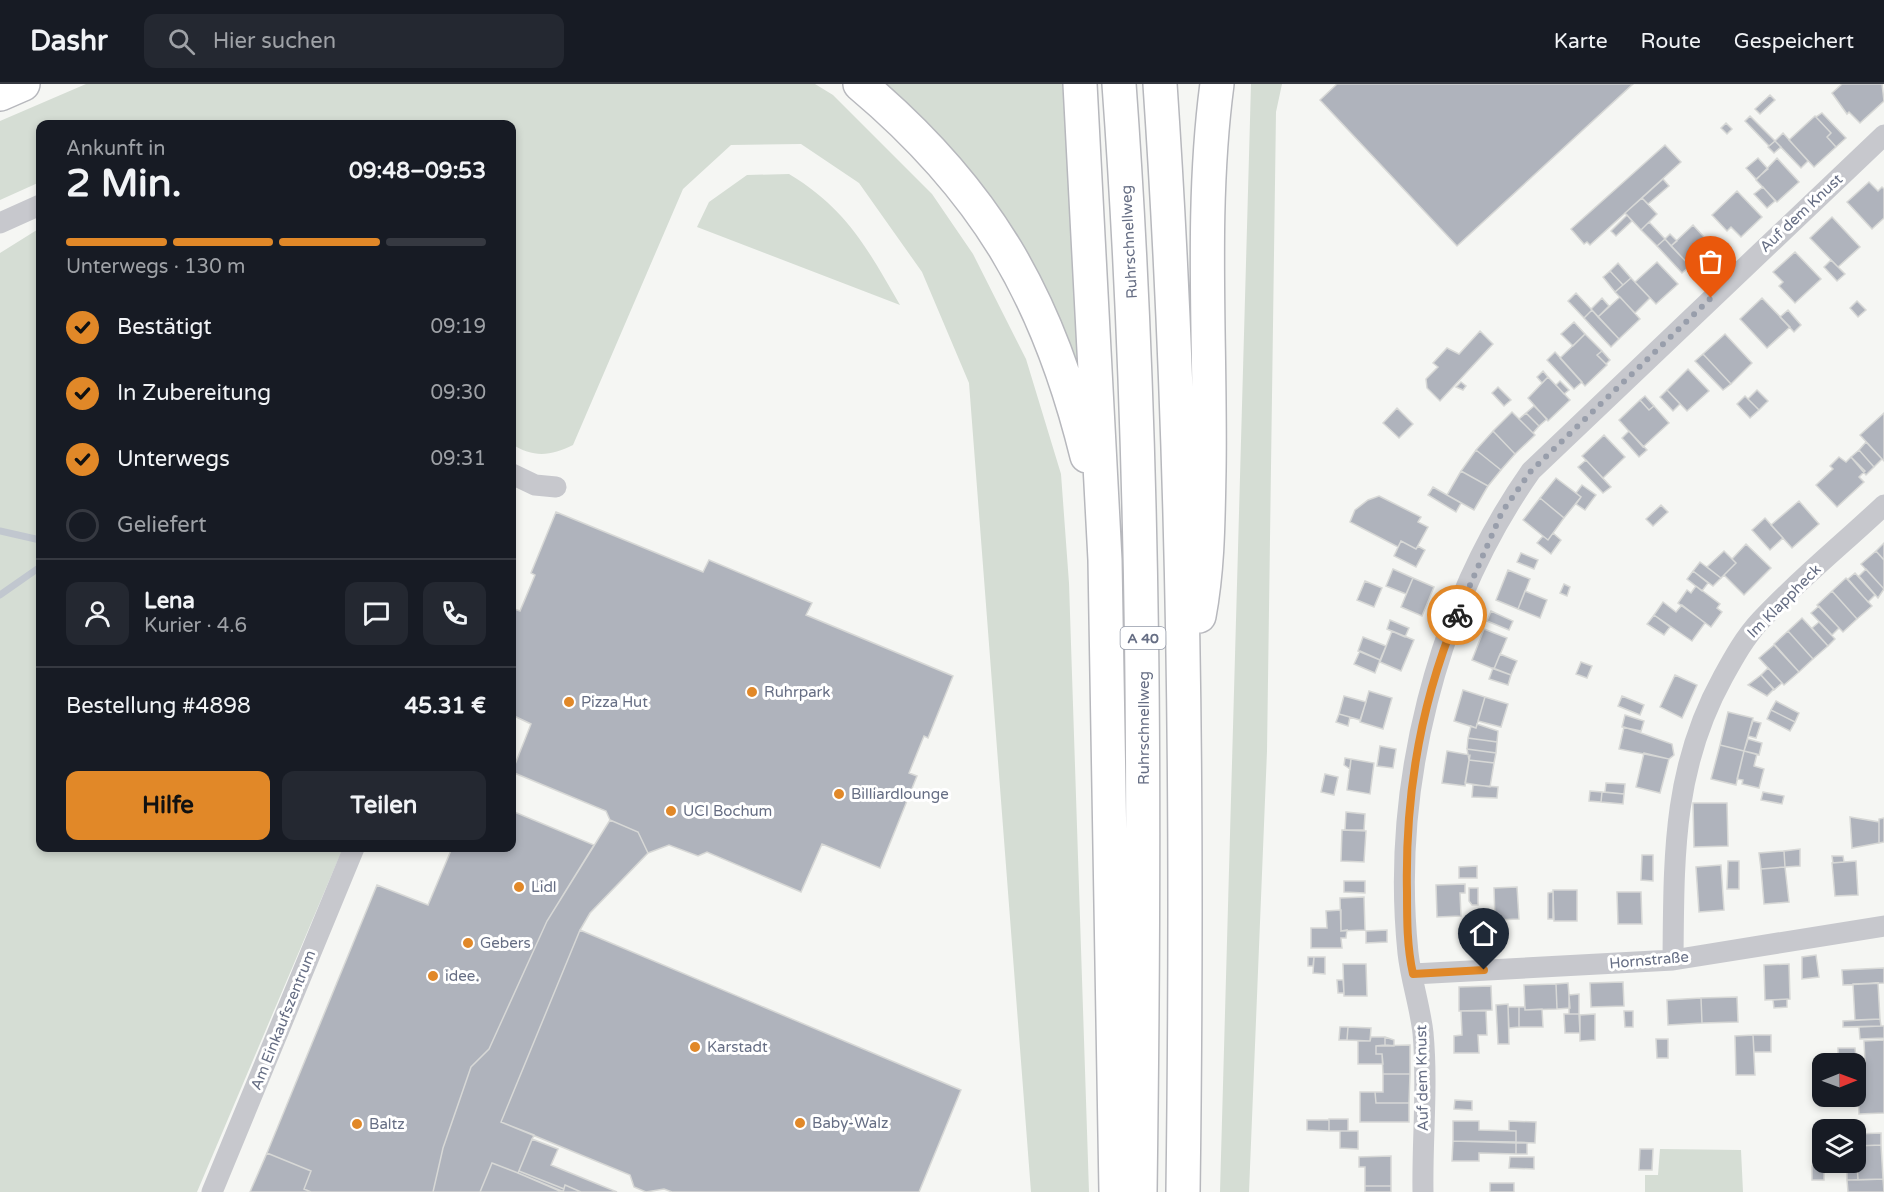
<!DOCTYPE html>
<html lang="de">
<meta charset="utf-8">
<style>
:root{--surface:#171b24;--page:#242831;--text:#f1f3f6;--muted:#9ea1a6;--line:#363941;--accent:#e18828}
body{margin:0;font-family:"Varela Round",sans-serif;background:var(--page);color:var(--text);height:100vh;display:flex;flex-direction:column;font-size:22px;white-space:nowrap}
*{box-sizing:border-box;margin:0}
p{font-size:20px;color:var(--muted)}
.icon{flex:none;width:33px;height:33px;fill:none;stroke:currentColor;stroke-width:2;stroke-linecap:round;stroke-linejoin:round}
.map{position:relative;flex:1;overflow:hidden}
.side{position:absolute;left:36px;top:36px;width:480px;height:732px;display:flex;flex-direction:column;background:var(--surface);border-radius:12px;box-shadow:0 3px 9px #0003}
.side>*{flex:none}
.needle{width:39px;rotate:89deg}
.buttons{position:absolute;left:1812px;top:969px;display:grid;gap:12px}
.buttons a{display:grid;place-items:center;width:54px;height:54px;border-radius:12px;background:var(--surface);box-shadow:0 3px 9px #0003;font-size:30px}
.pin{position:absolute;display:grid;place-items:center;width:51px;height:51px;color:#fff;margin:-62px -26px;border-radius:50% 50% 50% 0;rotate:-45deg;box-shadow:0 0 6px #0007}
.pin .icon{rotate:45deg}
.courier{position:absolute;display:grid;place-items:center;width:60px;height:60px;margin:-30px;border:4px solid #e18828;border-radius:50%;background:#fff;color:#222;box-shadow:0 2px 8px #0007}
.head em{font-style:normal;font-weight:700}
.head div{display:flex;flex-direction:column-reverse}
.head{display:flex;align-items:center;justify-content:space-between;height:102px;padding:0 30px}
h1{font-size:39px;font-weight:700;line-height:45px}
.bar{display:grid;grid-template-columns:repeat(4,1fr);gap:9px 6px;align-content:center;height:72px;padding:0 30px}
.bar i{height:8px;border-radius:4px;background:var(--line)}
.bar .active{background:var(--accent)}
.bar p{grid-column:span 4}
.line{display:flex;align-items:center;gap:15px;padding:0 30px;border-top:2px solid var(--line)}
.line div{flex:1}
.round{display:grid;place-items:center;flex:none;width:63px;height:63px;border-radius:12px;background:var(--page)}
ol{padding:0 30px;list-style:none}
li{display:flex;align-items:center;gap:18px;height:66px}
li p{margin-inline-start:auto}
li .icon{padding:6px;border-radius:50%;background:var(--accent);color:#111;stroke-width:4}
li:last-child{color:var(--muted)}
li i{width:33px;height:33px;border:3px solid var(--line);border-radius:50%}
.button{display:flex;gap:12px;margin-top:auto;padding:12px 30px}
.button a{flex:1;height:69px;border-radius:12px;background:var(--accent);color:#111;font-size:24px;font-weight:700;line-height:69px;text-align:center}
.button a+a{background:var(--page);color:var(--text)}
header{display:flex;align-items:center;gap:36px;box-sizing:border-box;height:84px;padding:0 30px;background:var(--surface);border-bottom:2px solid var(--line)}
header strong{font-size:28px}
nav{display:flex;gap:33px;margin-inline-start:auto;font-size:21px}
.search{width:420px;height:54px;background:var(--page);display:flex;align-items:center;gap:15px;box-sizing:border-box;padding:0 21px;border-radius:12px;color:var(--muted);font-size:22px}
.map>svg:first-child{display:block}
.green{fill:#d5ddd4}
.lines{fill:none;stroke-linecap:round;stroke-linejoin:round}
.stream{stroke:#c1c7cf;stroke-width:7}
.building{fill:#afb3bc;stroke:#d7d8d6;stroke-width:1.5}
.motorway-casing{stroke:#b7b8bd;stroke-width:36}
.minor{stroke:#c7c8cd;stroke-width:21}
.motorway{stroke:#fff;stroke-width:33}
.done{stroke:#989eab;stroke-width:6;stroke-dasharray:0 10.8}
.route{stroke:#e18828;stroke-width:8}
.poi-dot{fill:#e18828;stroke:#fff;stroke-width:2}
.labels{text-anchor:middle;stroke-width:6;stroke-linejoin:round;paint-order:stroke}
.shield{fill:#fff;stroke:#949aa9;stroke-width:1.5}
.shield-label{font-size:14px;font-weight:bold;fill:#666e84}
.street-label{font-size:15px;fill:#666e84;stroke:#fff}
.poi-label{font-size:15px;fill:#666e84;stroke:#fff;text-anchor:start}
</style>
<header>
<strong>Dashr</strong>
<div class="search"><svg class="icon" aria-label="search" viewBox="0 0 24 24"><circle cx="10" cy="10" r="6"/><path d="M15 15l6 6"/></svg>Hier suchen</div>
<nav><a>Karte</a><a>Route</a><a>Gespeichert</a></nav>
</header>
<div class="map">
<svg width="1884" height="1108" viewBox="0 0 1884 1108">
<rect width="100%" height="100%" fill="#f5f6f3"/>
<path class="green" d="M86,0H815L833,11L932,110L973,170L1026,275L1061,390L1069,499L1089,1108H1031L969,299L922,188L859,99L801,60L731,61L683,105L573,361C551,372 533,374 512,360V40H40V98L0,116V37Z
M877,0H1063L1081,303Z
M1251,0H1282L1276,28L1267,667L1249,1108H1220Z
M789,90C847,125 867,164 900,221L697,143L709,118L747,91Z
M40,144V764H343L197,1108H0V169Z
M1660,1065L1741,1066L1743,1108H1645V1091H1658Z"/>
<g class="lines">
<path class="stream" d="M0,447L40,456
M0,511L40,483"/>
</g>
<path class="building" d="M1337,0H1633L1457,162L1320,16Z
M1842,0H1882L1884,17L1860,39L1849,28L1847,30L1832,9Z
M1770,11L1775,16L1760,30L1755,25Z
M1822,29L1846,54L1836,63L1827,53L1831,49L1816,33Z
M1750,32L1775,57L1769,62L1745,37Z
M1815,32L1831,49L1827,53L1836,63L1814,83L1789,56Z
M1726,39L1732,45L1727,50L1721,44Z
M1783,49L1808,77L1801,84L1775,57Z
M1775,57L1781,63L1774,69L1768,63Z
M1665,61L1681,78L1590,161L1587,158L1584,160L1571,145Z
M1758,74L1768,85L1756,95L1746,84Z
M1777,74L1799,98L1777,118L1756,96Z
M1663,95L1669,102L1648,120L1642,114Z
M1869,98L1878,107L1882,103L1884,105V134L1872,145L1847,118Z
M1763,103L1775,117L1767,124L1754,110Z
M1737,107L1762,133L1741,153L1731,143L1727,147L1712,131Z
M1642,114L1657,130L1641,146L1625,129Z
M1627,131L1632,137L1616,152L1611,147Z
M1832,133L1860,163L1838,183L1810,154Z
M1649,138L1665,155L1657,162L1641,146Z
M1693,141L1715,165L1693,185L1671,162Z
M1670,150L1677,157L1671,162L1665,155Z
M1665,155L1690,182L1682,189L1657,162Z
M1795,168L1821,195L1795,219L1779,202L1783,198L1773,188Z
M1831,176L1845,190L1837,197L1824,183Z
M1657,178L1678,200L1656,220L1635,198Z
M1618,179L1631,194L1623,201L1610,187Z
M1610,187L1623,201L1615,208L1603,193Z
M1631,194L1650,214L1635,229L1615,208Z
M1576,209L1592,226L1584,234L1568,217Z
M1620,213L1640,235L1619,255L1598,233Z
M1602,214L1609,222L1598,233L1591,225Z
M1762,214L1790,243L1767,264L1740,235Z
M1857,217L1866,226L1858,233L1850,224Z
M1592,226L1619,255L1611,263L1584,234Z
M1788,226L1801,241L1794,248L1780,233Z
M1574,238L1585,250L1573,262L1561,250Z
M1480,247L1493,260L1440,317L1427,304L1426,295L1438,283L1433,279L1447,264L1459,270Z
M1585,250L1602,267L1597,271L1607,281L1585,302L1560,274Z
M1725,250L1752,279L1731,300L1703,270Z
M1602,267L1610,276L1606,280L1597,271Z
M1555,268L1582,298L1574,305L1547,276Z
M1703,270L1731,300L1723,306L1695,277Z
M1688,285L1709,307L1687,327L1667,306Z
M1543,287L1548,293L1542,299L1537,293Z
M1548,293L1570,316L1548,337L1528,314Z
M1560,297L1569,306L1564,310L1556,301Z
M1461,298L1466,302L1463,306L1456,303Z
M1498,303L1511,316L1504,322L1492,309Z
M1667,306L1680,320L1673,327L1660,313Z
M1757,306L1768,317L1759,326L1748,315Z
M1645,312L1654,322L1649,326L1640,316Z
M1745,312L1759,326L1750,334L1737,320Z
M1640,316L1649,326L1654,322L1669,339L1643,363L1619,336Z
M1534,322L1547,335L1539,342L1526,329Z
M1397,324L1413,340L1399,354L1383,339Z
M1512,328L1535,351L1515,370L1493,347Z
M1526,329L1539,342L1533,349L1519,335Z
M1884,329V377L1860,351Z
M1493,347L1515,370L1501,386L1476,366Z
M1629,347L1647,366L1639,373L1622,354Z
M1604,351L1625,373L1603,394L1582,372Z
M1866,358L1882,375L1874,383L1859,366Z
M1476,366L1501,386L1488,402L1461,387Z
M1859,366L1874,383L1866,391L1851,373Z
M1839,373L1846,378L1851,373L1865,387L1859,393L1864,398L1837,423L1816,401L1833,385L1830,382Z
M1586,376L1611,403L1603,409L1578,383Z
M1461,387L1488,402L1474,426L1447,411Z
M1556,394L1581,413L1564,434L1540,414Z
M1582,401L1596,411L1585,426L1576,420L1581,413L1576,409Z
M1433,403L1461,419L1456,428L1428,411Z
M1379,412L1421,433L1418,438L1428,443L1416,465L1401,457L1398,463L1350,438L1355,426L1368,416Z
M1540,414L1564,434L1548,456L1523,436Z
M1799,417L1819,440L1792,464L1771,441Z
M1661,421L1668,428L1653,442L1646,435Z
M556,428L703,488L709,476L812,519L806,531L953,592L928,654L924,652L909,689L917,692L880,784L822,760L801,808L707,768L698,772L669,761L648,769L638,748L610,736L606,727L512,688L531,640L512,631V524L520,527L535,491L531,489Z
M1765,434L1783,454L1770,466L1752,446Z
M1553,449L1561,456L1551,470L1537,459L1543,452L1548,456Z
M1401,457L1416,465L1418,462L1425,466L1416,483L1394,472Z
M1884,459V476L1876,467Z
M1746,460L1771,484L1744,511L1724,491L1736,479L1732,475Z
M1724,467L1736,479L1721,494L1707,483Z
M1876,467L1884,476V505L1861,480Z
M1521,469L1538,476L1534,485L1517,478Z
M1700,478L1721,494L1713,502L1693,487Z
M1393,485L1413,494L1406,510L1386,502Z
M1866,485L1884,505L1878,514L1859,492Z
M1508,486L1530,495L1518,525L1496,516Z
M1693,487L1708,499L1702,507L1687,495Z
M1855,489L1875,511L1868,518L1848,495Z
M1413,494L1434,503L1422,532L1401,523Z
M1846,494L1872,522L1857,535L1832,507Z
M1365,497L1382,504L1374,523L1357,516Z
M1564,500L1570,503L1567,512L1560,509Z
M1696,502L1720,520L1717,524L1722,528L1711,543L1678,519L1687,506L1691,509Z
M1525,507L1547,516L1540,534L1518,525Z
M1832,507L1857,535L1843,548L1817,521Z
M1663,518L1676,528L1682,521L1705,539L1692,557L1654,531Z
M1819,522L1839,544L1832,551L1811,529Z
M1491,527L1513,537L1509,546L1487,537Z
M1654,531L1670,543L1664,551L1647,540Z
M1802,534L1828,562L1813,575L1788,547Z
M1390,536L1409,544L1405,553L1387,545Z
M1819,538L1835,555L1828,562L1812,544Z
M1484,545L1507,554L1494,585L1472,576Z
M1392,547L1414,556L1401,587L1380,578Z
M1788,547L1813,575L1799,588L1774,560Z
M1363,553L1386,562L1380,576L1358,567Z
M1774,561L1799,588L1784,601L1759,574Z
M1360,567L1380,576L1375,589L1354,580Z
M1500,570L1517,577L1511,591L1494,585Z
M1581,578L1592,582L1587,594L1576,590Z
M1493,584L1511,591L1508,601L1489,595Z
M1768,584L1782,599L1774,606L1761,591Z
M1675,591L1697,601L1682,634L1660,623Z
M1761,591L1774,605L1767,612L1748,601Z
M1463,606L1485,613L1476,644L1454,637Z
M1369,607L1392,614L1383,645L1360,638Z
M1344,612L1366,618L1360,636L1339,630Z
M1622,612L1644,621L1640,631L1618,622Z
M1485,613L1508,620L1501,643L1478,637Z
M1776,617L1799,629L1795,638L1771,626Z
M1771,626L1795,638L1790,647L1767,635Z
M1728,628L1753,634L1744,667L1720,661Z
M1339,630L1350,633L1348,642L1336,638Z
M1625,631L1644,637L1641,647L1622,643Z
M1753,637L1761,639L1756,654L1748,652Z
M1477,640L1498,647L1497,658L1468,654L1471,642L1476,644Z
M1624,643L1672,660L1674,671L1669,675L1619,665Z
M1468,654L1497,658L1496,669L1467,665Z
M1748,655L1762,659L1759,671L1744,667Z
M1720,661L1744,667L1736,701L1711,695Z
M1380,662L1396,665L1393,684L1377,682Z
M1467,665L1496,669L1494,679L1469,676Z
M1447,667L1470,671L1465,702L1442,699Z
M1744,667L1757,670L1754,682L1764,685L1759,704L1742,700L1743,696L1737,695Z
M1644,669L1669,675L1660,709L1636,703Z
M1345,674L1351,675L1350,685L1344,681Z
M1351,675L1374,679L1370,710L1347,706Z
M1469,676L1494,679L1490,703L1465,699Z
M1325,690L1338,693L1334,711L1321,708Z
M1606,699L1625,700L1624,710L1605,708Z
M1473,701L1498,703L1497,714L1472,713Z
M1590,707L1602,708L1601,718L1589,717Z
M1602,708L1624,710L1623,720L1601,718Z
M1763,708L1784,712L1782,720L1761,716Z
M1693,719H1727L1728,762L1694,763Z
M512,727L594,761L547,837L489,965L471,983L443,1064L433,1108H311L304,1105L311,1087L267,1069L377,801L428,821L452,764H512Z
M1346,728L1365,730L1364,746H1345Z
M1850,733L1879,738V759L1852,764Z
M1884,734V758L1879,759V735Z
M610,736L638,748L648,769L590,829L580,846L501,1038L534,1051L518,1089L492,1079L480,1108H433L443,1064L471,983L489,965L547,837Z
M1342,746L1366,747L1364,778L1341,777Z
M1800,765V782L1785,783L1784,767Z
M1784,767L1785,783L1761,785L1759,769Z
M1642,771H1653V797L1641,796Z
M1832,772H1843L1844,778L1833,779Z
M1728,777H1739V805H1727Z
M1856,777L1858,811L1835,812L1832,779Z
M1721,781L1724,826L1699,828L1696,783Z
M1477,782V794H1459V783Z
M1785,783L1789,818L1764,820L1761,785Z
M1344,797H1365V809L1344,808Z
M1465,800V809H1460L1461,832L1437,833L1436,801Z
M1517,803L1519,835L1495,836L1494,804Z
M1469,804H1478V821H1472L1469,817Z
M1553,806H1577V837H1554Z
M1553,808V835H1548V809Z
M1617,808H1641L1642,840H1618Z
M1364,813L1365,846L1341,847L1340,814Z
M1341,826V847L1347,846L1346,854H1341L1342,864H1311V844H1327L1326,827Z
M1478,836H1498V856H1478Z
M580,846L961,1006L919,1108H672L664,1105L646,1108L634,1103L630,1091L501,1038Z
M1387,846V858L1366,859V847Z
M1816,871L1819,893L1802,895V873Z
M1308,873H1314L1313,882H1308Z
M1314,873H1325V890L1313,889Z
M1343,880H1366L1367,912H1344Z
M1789,880L1790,915L1765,916L1764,881Z
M1884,884V899L1843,901L1842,886Z
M1337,896H1343L1344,909H1338Z
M1623,898L1624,922L1591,923L1590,899Z
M1568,899L1570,924L1557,925L1556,900Z
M1878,899L1880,935L1855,936L1853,900Z
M1556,900L1557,925L1525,926L1524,901Z
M1491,902L1492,926L1459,927V903Z
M1579,910V930H1569V911Z
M1737,913L1738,938L1702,939L1701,914Z
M1701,914L1702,939L1668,941L1667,916Z
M1787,915V923L1774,924L1773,916Z
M1508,920L1509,960H1498L1496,921Z
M1508,923H1519V943L1509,944Z
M1519,923H1525V926L1542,925L1543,943H1519Z
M1461,927H1486L1487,951H1478L1479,969H1454V952L1462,951Z
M1624,927H1633V943H1625Z
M1564,930H1579L1580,949H1565Z
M1595,930V956L1580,957V931Z
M1880,935L1881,942L1843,943V937Z
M1881,942H1884V954L1860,955L1859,943Z
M1340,943H1348L1347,956H1339Z
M1348,943L1371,944L1370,957L1347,956Z
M1753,951H1771V968H1754Z
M1753,951L1755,991H1736L1735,952Z
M1371,953H1385V961L1376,962V970H1382L1383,980H1358V957H1370Z
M1385,953L1394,956V962L1385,961Z
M1656,955H1668V974H1657Z
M1884,956V1029L1859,1030L1856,980L1843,978H1865L1864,957Z
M1410,961V990H1383L1382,970H1376V962Z
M1838,964H1855L1856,974L1838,975Z
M1383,990H1410L1409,1019H1376L1375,1008H1383Z
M1360,1008H1375L1376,1019H1409V1038H1360Z
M1455,1016L1472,1017V1026L1454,1025Z
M1329,1035H1348V1047H1329Z
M1307,1036H1329V1047L1307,1046Z
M1453,1037H1479V1046L1516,1047V1058L1453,1057Z
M1509,1037L1536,1038L1535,1059L1516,1058V1047H1509Z
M1838,1041V1046H1822L1821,1052V1042Z
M1340,1047H1358V1065L1340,1064Z
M1881,1049V1061L1856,1062L1858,1096H1847V1078H1856V1050Z
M532,1055L558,1065L551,1081L617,1108H564L518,1089Z
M1453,1057L1516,1059V1070L1479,1069V1077H1452Z
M1516,1059H1527V1070H1516Z
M1881,1061L1883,1095L1858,1096L1856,1062Z
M1640,1065H1653L1652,1086H1639Z
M267,1069L311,1087L304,1105L311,1108H250Z
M1391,1072V1102H1365V1083H1359V1073Z
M1510,1073H1534V1085L1509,1084Z
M492,1079L518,1089L562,1108H480Z
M1812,1082H1824V1096H1812Z
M519,1087L564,1105L563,1108L518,1089Z
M1883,1095L1884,1108H1848L1847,1096Z
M1490,1099H1514V1108H1490Z
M565,1101L581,1108H563Z
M1365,1102H1391V1108H1365Z"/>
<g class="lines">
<defs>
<path id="motorway" d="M860,0C986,106 1048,213 1087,372
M1080,0L1105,476L1116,1108
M1119,0C1146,369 1145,738 1140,1108
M1160,0C1185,369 1188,738 1183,1108
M0,10L23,0
M1199,532C1208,484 1208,436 1209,387C1211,258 1200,128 1217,0"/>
</defs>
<use href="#motorway" class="motorway-casing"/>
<path class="minor" d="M0,139L40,121
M512,390L535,401L556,403
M1673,876C1674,774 1672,685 1723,593C1734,573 1745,553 1761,536C1799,495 1844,459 1884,421
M1413,890L1673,876L1884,842
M212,1108L354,764
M1423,1108C1422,1056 1428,1001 1423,949C1420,922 1411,896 1408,869C1391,705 1436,522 1531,387L1884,51"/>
<use href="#motorway" class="motorway"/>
</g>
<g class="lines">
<path class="done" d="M1457,531L1502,428L1531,387L1711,214"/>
<path class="route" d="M1457,531C1420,620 1405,712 1407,808C1407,836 1407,863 1413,890L1484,886"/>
</g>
<g class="poi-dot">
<circle cx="752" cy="608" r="6"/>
<circle cx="569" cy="618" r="6"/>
<circle cx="839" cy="710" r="6"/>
<circle cx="671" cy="727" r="6"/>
<circle cx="519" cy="803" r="6"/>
<circle cx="468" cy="859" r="6"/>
<circle cx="433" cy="892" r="6"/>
<circle cx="695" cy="963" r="6"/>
<circle cx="800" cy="1039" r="6"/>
<circle cx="357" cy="1040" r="6"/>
</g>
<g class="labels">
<rect class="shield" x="1120.5" y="543" width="45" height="22" rx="4.5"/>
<g class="shield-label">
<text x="1143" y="559">A 40</text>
</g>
<g class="street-label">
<text transform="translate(1801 129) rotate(-43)" y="5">Auf dem Knust</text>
<text transform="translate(1129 158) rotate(-93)" y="5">Ruhrschnellweg</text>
<text transform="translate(1784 517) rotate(-45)" y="5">Im Klappheck</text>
<text transform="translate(1144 644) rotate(-90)" y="5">Ruhrschnellweg</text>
<text transform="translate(1649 876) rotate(-5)" y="5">Hornstraße</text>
<text transform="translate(283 936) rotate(-68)" y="5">Am Einkaufszentrum</text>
<text transform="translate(1422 994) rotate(-91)" y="5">Auf dem Knust</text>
</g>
<g class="poi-label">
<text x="764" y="613">Ruhrpark</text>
<text x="581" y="623">Pizza Hut</text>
<text x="851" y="715">Billiardlounge</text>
<text x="683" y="732">UCI Bochum</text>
<text x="531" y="808">Lidl</text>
<text x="480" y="864">Gebers</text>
<text x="445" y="897">idee.</text>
<text x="707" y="968">Karstadt</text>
<text x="812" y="1044">Baby-Walz</text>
<text x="369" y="1045">Baltz</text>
</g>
</g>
</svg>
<div class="buttons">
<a><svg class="needle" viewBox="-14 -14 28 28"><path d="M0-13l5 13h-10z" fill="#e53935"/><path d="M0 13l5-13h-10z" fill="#9ea1a6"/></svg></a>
<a><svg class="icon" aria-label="layers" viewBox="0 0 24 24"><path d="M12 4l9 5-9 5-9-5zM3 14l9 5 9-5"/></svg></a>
</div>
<div class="pin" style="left:1711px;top:214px;background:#ea580c"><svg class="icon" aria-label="bag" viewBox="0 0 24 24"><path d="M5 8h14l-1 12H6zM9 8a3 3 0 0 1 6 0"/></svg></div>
<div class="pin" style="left:1484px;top:886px;background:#1f2937"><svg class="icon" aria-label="home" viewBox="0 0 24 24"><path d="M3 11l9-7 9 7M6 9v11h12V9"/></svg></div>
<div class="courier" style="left:1457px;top:531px"><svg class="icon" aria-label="bike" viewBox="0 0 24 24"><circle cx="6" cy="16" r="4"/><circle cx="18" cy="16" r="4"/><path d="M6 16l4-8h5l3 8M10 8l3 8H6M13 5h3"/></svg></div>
<section class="side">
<div class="head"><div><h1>2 Min.</h1><p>Ankunft in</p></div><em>09:48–09:53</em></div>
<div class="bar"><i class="active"></i><i class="active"></i><i class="active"></i><i></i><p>Unterwegs · 130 m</p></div>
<ol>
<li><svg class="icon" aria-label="check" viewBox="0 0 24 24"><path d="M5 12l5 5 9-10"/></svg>Bestätigt<p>09:19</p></li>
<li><svg class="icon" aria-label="check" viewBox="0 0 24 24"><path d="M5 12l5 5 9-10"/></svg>In Zubereitung<p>09:30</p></li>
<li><svg class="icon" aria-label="check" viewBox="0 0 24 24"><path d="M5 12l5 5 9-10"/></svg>Unterwegs<p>09:31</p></li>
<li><i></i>Geliefert</li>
</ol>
<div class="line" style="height:108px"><a class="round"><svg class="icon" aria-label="person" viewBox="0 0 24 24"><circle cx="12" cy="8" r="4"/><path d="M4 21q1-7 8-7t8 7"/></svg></a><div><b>Lena</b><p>Kurier · 4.6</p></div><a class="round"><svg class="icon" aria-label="chat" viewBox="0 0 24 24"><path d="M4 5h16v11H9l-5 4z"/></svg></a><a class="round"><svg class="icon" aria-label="phone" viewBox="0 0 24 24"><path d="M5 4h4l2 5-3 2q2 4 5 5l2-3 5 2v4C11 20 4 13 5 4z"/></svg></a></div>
<div class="line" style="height:78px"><div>Bestellung #4898</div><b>45.31 €</b></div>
<div class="button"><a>Hilfe</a><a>Teilen</a></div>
</section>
</div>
